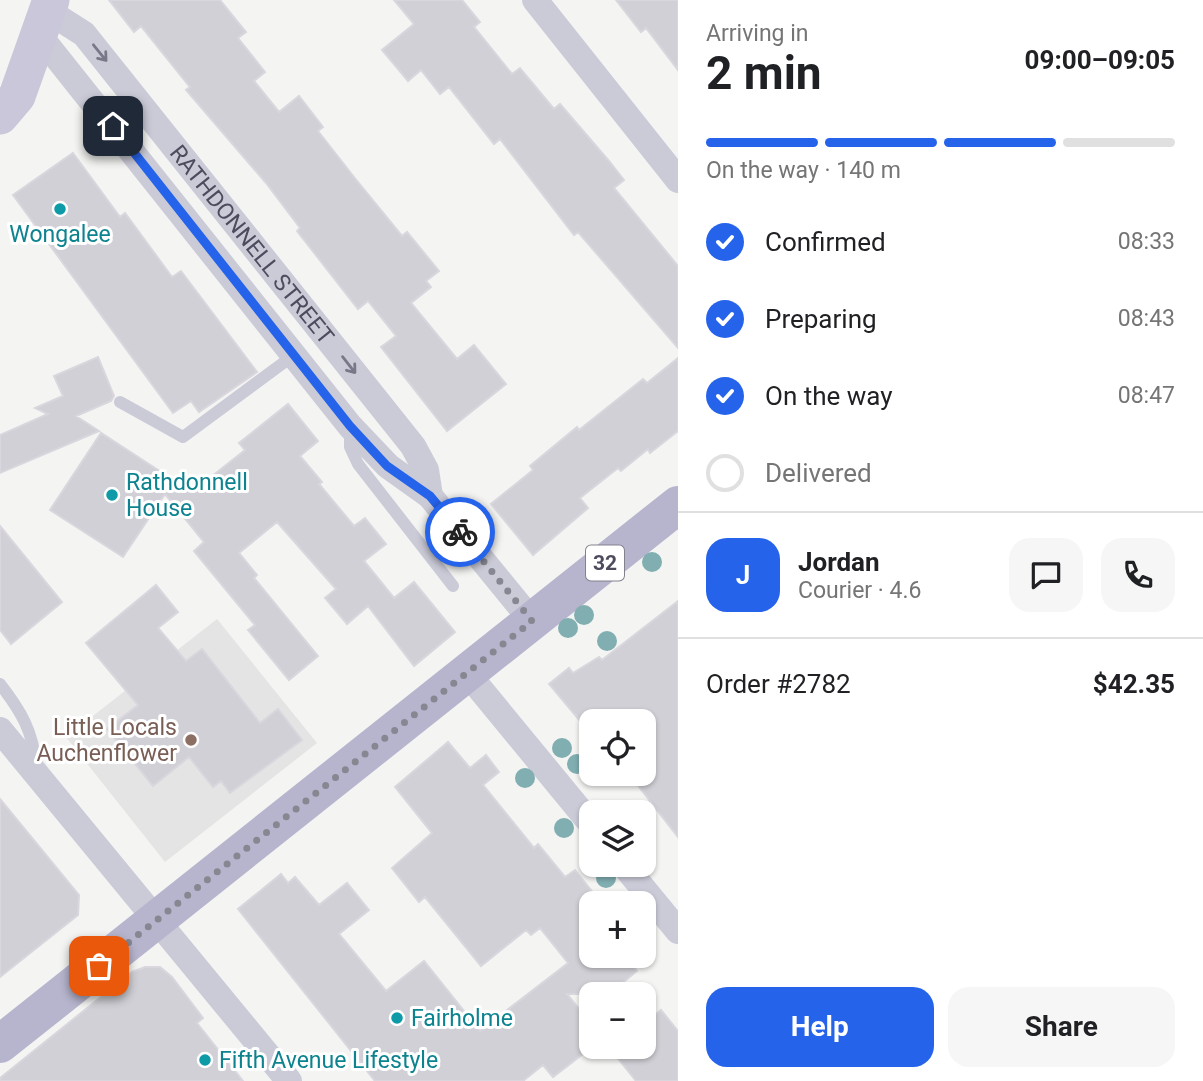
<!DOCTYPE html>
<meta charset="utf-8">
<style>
:root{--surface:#fff;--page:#f6f6f6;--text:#202124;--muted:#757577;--line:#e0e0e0;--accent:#2563eb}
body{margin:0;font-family:Roboto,sans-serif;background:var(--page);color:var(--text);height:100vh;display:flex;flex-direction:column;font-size:26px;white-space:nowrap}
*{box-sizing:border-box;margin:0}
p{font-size:23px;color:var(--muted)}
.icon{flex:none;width:38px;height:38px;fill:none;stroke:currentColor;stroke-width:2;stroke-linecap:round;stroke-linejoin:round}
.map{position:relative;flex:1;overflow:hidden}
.details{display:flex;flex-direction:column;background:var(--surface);width:525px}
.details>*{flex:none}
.tools{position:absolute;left:579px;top:709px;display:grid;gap:14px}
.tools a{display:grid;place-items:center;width:77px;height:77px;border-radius:14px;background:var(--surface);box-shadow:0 2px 5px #0004;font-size:35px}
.pin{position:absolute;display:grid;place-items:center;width:60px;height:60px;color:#fff;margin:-30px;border-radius:14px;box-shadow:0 4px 10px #0006}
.courier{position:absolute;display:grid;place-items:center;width:70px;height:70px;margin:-35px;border:5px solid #2563eb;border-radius:50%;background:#fff;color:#222;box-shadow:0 2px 9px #0007}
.overview em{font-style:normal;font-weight:700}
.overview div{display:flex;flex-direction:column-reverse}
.overview{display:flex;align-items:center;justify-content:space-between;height:119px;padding:0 28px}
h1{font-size:46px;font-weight:700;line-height:52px}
.bar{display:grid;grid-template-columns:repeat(4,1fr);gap:10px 7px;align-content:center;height:84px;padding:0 28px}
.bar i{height:9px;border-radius:5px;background:var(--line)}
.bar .on{background:var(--accent)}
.bar p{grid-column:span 4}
.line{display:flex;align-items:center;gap:18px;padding:0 28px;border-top:2px solid var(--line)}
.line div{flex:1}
.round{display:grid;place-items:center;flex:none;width:74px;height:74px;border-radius:21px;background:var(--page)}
ol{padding:0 28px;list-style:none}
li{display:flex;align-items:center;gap:21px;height:77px}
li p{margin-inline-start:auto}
li .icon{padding:7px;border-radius:50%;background:var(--accent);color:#fff;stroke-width:4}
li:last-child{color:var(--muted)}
li i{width:38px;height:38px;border:4px solid var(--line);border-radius:50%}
.action{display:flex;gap:14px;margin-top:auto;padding:14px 28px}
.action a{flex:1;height:80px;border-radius:21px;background:var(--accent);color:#fff;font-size:28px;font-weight:700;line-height:80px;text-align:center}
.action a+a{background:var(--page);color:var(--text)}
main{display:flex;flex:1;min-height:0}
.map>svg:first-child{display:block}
.education{fill:#e5e4e4}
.building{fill:#d1d0d6;stroke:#d9d7dd;stroke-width:2}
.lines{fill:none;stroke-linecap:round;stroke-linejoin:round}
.lane{stroke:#cbcbd8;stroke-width:12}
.street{stroke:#cbcbd8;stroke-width:26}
.secondary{stroke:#c9c7d9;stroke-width:37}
.primary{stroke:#b7b5ce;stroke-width:38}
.tree{fill:#80aeb1}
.oneway{stroke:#797889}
.done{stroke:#878792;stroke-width:7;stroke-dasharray:0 12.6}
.route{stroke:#2563eb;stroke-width:9}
.culture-dot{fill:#0f9aa8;stroke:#fff;stroke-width:2.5}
.education-dot{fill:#8d6e63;stroke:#fff;stroke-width:2.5}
.labels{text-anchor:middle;stroke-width:6;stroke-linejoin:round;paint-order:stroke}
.shield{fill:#fff;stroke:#82828e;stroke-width:2}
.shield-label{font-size:21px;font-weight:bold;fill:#4d4c5e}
.culture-label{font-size:23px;fill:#0d838f;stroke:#fff;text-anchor:start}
.street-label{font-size:23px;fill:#4d4c5e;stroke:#fff}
.education-label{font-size:23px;fill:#785e54;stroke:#fff;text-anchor:end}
</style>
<main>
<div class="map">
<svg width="678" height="1081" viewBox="0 0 678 1081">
<rect width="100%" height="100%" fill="#f4f4f3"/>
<path class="education" d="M217,619L317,743L165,862L66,737Z"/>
<path class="building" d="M109,0H220L246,32L238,38L265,72L254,81L279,112L299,96L323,127L318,131L354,177L402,236L407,232L439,271L426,281L431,287L411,303L457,359L474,345L506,384L447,431L381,347L396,336L368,301L358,309L297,231L300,228L266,183L186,90L190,87L141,26L134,32Z
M394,0H462L480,22L474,27L512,74L520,68L554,109L560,104L609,161L624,180L614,188L678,266V348L578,232L574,235L500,139L494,144L449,87L440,94L421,70L408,81L382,50L414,24Z
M616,0H678V70L646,28L641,32Z
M73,153L120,217L125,213L172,277L181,271L257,372L199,412L191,401L173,413L13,195Z
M98,357L114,396L111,401L76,416L99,431L0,473V435L48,414L35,408L63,396L54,376Z
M678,358V431L650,453L648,449L621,471L618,468L580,498L588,508L533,555L491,504L533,470L530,466L577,427L579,430L643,379L647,383Z
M288,404L318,441L300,456L322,482L319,484L354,526L365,518L386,544L364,561L394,598L414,582L455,632L414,666L368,606L347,624L325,598L336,589L277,522L239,553L257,575L254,578L318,656L289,680L248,630L255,625L194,551L204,542L165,494L123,557L50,510L101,433L192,492L245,450L239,443Z
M0,526L62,602L11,644L0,630Z
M156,585L178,612L158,628L186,661L202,649L260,723L278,709L302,740L230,793L221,781L213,787L189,757L153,786L107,729L138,705L86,643Z
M678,601V837L629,774H644V721H580L549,684L569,668L573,673L599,657L602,660Z
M448,742L470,768L486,755L499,772L483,785L534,848L538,844L565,877L575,870L599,900L592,903V956H624L637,971L609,994H567L592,1025V1047L553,1077L543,1065L523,1081H375L238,909L281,874L288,883L295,877L319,905L347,883L369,910L339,934L386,991L424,961L480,1031L568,963L540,928L531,935L526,930L481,966L425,897L419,902L392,868L432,833L395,787Z
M0,799L79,895L78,915L0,977Z
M145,967H160L172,977L203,1018L197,1023L243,1081H0V1078L132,972Z
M661,1010L678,1031V1081H636L608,1046H644V1024Z"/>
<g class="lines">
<path class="lane" d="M120,402L183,437L294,355
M350,430V447L358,464L453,586
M0,684C21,711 33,731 36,766"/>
<g class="street">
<path d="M535,0L678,180"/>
<path id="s1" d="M48,11L84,34L413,446L426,470L430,496"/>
<path d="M39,35L350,426L388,466L430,496L532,621"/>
<path d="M467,673L592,825"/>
<path d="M0,730L289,1081"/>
<path d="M623,864L678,931"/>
</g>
<path class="secondary" d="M0,116L17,96L51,0"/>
<path class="primary" d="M0,1044L678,505"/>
</g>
<g class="tree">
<circle cx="652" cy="562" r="10"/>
<circle cx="584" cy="615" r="10"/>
<circle cx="568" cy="628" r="10"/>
<circle cx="607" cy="641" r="10"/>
<circle cx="562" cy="748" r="10"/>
<circle cx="577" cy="764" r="10"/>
<circle cx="525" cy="778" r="10"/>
<circle cx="564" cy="828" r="10"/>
<circle cx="606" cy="878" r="10"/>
</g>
<defs><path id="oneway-shaft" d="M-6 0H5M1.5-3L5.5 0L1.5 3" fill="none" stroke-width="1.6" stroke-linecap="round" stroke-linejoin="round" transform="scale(1.75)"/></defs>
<g class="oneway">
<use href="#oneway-shaft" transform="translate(100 53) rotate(51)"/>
<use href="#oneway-shaft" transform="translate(349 365) rotate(52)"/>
</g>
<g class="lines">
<path class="done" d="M99,966L532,621L460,532"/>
<path class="route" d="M113,126L350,426L387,466L430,496L460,532"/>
</g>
<g class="culture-dot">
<circle cx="60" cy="209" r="7"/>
<circle cx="112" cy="495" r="7"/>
<circle cx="397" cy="1018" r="7"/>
<circle cx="205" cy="1060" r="7"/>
</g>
<circle class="education-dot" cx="191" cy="740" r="7"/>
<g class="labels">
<rect class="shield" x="586" y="545.5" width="38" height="35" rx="5"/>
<g class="shield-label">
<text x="605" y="570">32</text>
</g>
<g class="culture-label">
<text x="60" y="242" text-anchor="middle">Wongalee</text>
<text x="126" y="490">Rathdonnell<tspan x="126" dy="26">House</tspan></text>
<text x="411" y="1026">Fairholme</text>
<text x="219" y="1068">Fifth Avenue Lifestyle</text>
</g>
<g class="street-label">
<text dy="8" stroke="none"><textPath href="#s1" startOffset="312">RATHDONNELL STREET</textPath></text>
</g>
<g class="education-label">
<text x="177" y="735">Little Locals<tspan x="177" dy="26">Auchenflower</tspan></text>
</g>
</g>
</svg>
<div class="tools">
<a><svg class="icon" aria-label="locate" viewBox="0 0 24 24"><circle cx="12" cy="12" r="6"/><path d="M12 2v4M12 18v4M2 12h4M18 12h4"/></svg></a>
<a><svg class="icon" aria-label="layers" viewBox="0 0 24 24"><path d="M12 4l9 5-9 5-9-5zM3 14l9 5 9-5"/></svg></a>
<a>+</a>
<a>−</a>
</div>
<div class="pin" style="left:99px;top:966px;background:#ea580c"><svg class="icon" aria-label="bag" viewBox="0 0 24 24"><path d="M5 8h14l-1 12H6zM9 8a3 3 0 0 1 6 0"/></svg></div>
<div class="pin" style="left:113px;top:126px;background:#1f2937"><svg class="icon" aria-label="home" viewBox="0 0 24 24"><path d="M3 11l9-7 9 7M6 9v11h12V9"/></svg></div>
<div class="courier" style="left:460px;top:532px"><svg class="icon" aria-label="bike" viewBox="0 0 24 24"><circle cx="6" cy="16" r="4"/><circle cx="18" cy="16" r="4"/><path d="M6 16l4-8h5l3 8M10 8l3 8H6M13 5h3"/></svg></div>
</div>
<section class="details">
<div class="overview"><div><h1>2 min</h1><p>Arriving in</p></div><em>09:00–09:05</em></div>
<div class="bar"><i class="on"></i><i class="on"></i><i class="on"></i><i></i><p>On the way · 140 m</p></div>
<ol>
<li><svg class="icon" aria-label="check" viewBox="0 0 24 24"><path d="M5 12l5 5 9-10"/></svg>Confirmed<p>08:33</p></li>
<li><svg class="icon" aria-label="check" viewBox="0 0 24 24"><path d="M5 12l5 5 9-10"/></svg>Preparing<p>08:43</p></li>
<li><svg class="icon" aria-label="check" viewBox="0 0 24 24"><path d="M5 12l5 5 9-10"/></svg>On the way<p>08:47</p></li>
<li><i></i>Delivered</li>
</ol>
<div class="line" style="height:126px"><b class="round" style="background:var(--accent);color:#fff">J</b><div><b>Jordan</b><p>Courier · 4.6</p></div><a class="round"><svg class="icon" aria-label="chat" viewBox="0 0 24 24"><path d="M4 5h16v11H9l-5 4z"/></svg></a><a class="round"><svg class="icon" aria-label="phone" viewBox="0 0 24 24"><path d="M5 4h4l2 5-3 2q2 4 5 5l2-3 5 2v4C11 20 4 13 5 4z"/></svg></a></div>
<div class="line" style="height:91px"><div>Order #2782</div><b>$42.35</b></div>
<div class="action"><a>Help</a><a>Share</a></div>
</section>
</main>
